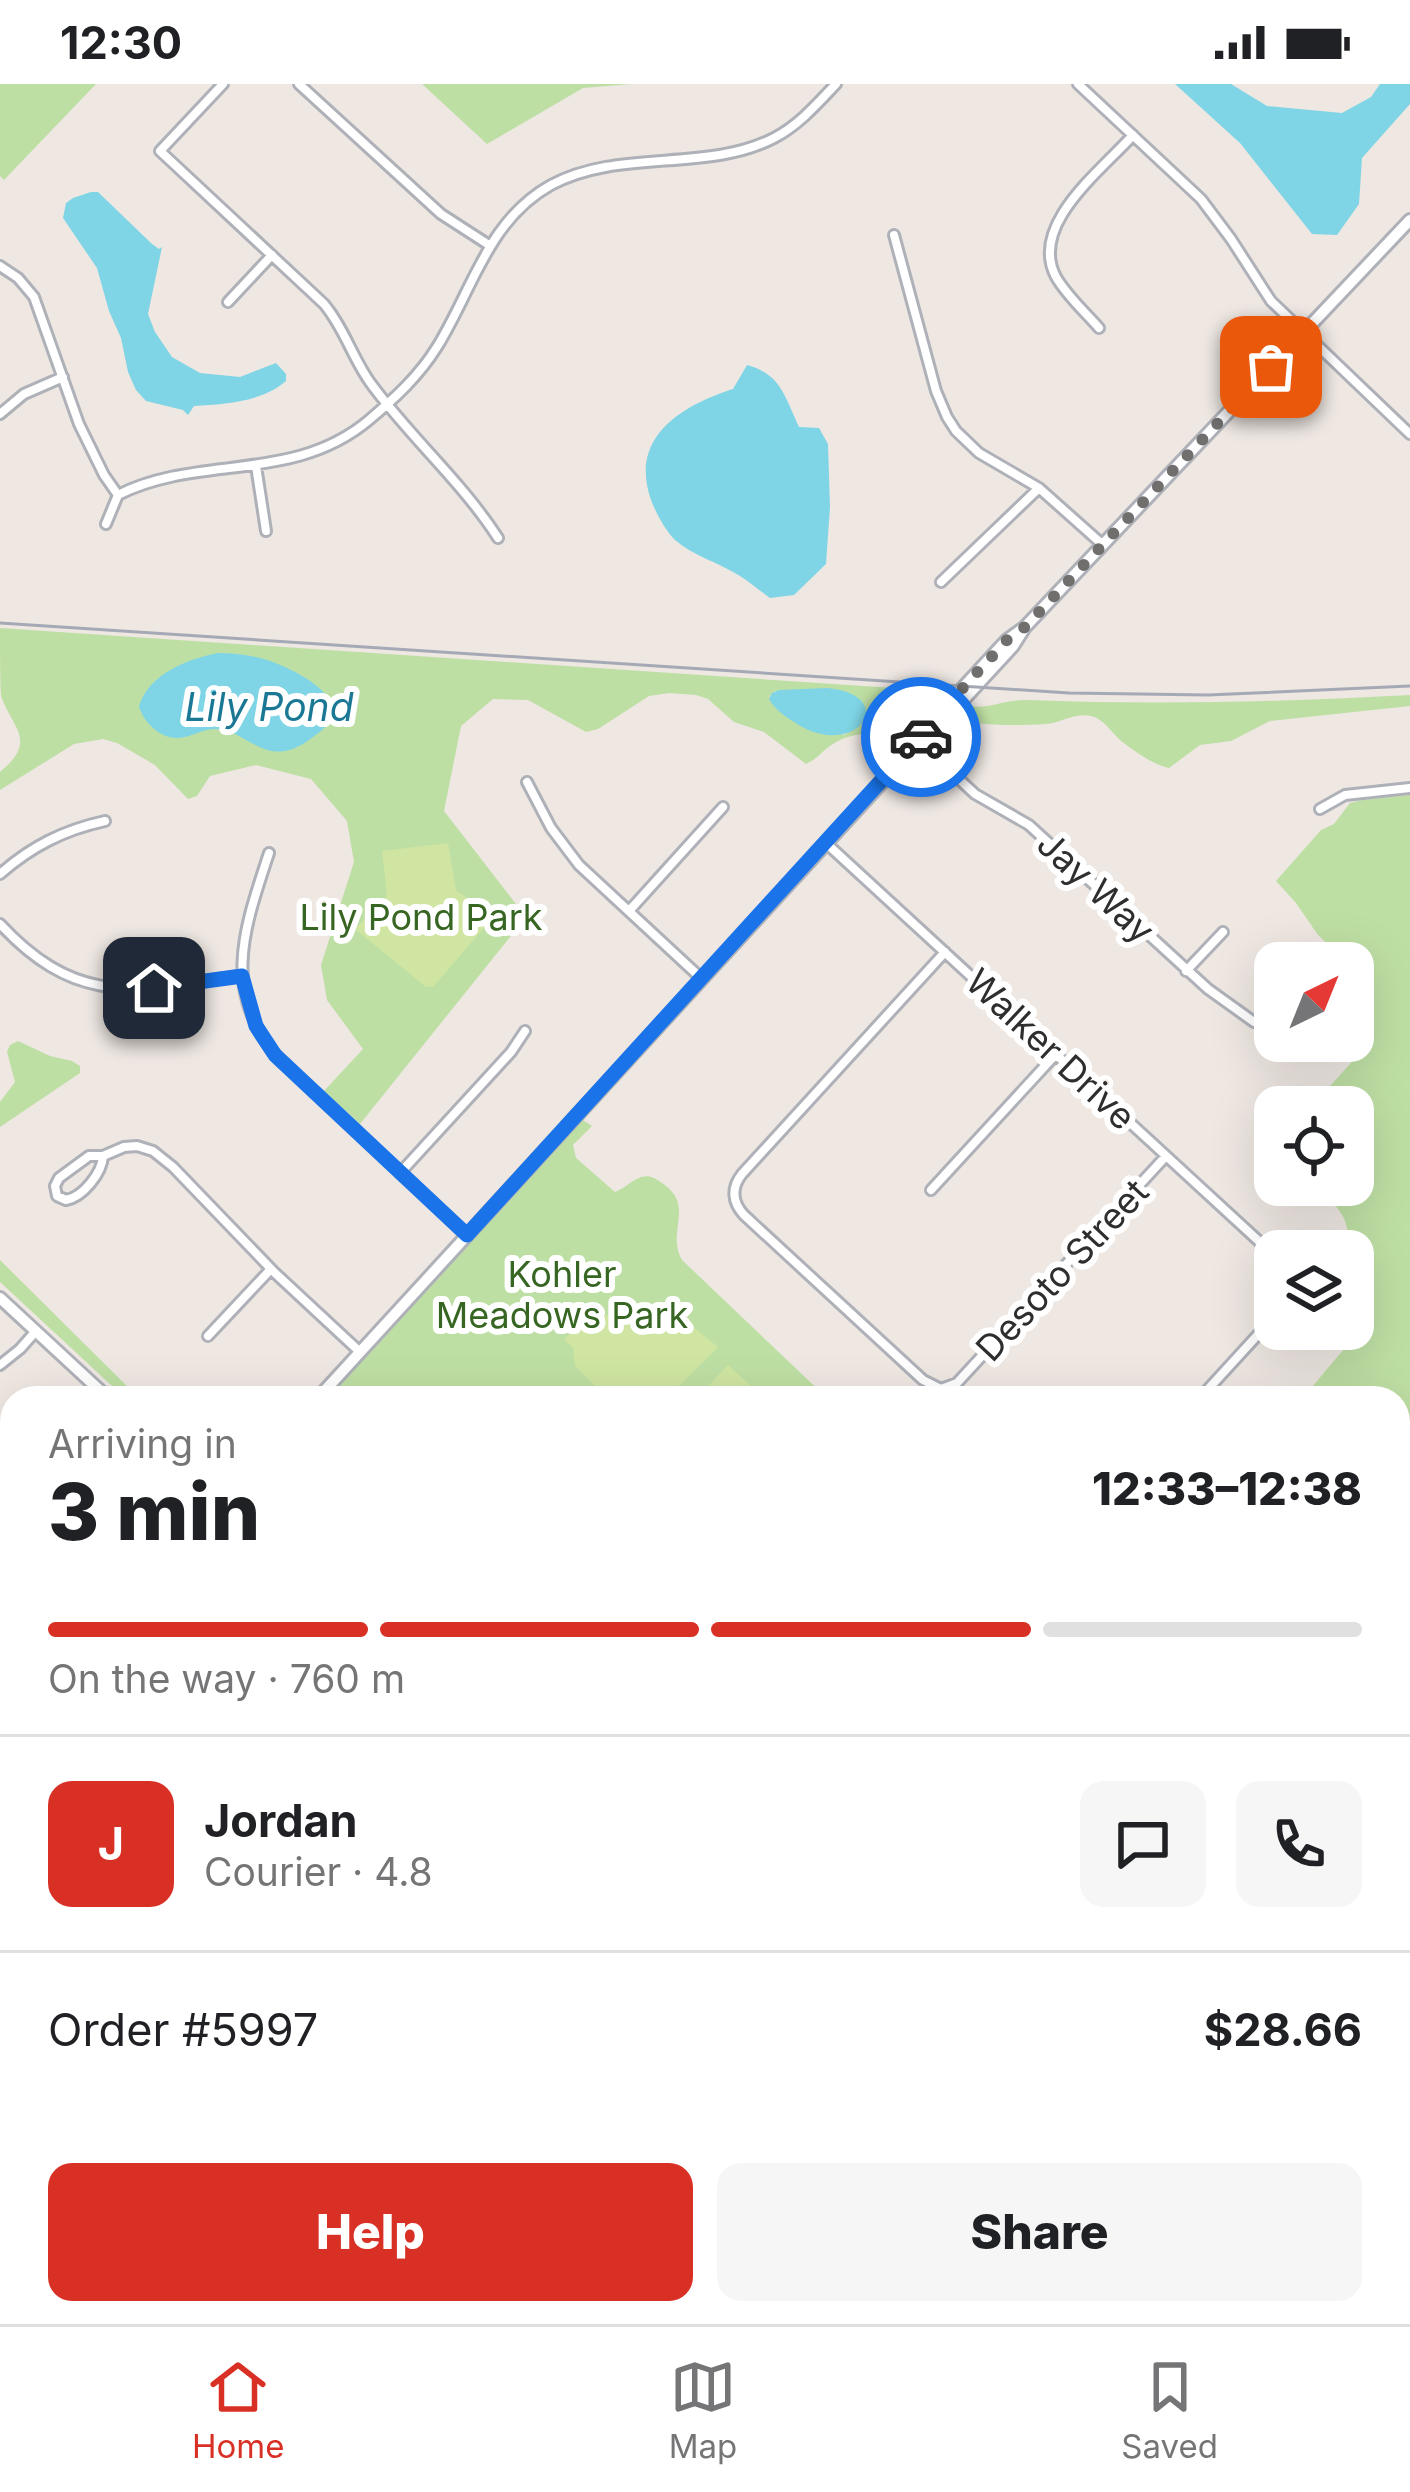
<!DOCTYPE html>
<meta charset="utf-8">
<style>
:root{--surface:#fff;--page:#f6f6f6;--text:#202124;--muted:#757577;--line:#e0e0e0;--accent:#d93025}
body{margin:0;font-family:Inter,sans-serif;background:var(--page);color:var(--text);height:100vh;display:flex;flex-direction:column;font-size:45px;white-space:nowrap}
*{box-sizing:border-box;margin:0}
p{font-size:39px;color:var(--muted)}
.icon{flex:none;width:66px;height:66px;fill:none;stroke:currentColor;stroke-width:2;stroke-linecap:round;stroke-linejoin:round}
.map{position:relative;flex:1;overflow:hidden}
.drawer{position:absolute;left:0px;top:1302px;width:1410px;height:939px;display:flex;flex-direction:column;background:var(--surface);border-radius:36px 36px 0 0;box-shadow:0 12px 48px #0002}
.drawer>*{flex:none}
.needle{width:78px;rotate:43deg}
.controls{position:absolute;left:1254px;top:858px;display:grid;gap:24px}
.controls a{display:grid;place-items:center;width:120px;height:120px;border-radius:24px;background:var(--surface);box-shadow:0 12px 48px #0002;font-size:60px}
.pin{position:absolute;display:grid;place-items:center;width:102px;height:102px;color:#fff;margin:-51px;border-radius:24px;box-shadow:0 6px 18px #0006}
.courier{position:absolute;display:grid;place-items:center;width:120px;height:120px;margin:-60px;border:9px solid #1a73e8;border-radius:50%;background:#fff;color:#222;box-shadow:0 3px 15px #0007}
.head em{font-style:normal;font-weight:800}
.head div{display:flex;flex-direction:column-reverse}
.head{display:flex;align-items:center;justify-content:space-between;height:204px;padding:0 48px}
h1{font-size:78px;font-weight:800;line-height:90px}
.bar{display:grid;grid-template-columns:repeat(4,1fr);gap:18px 12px;align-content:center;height:144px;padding:0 48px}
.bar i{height:15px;border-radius:9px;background:var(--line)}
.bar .selected{background:var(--accent)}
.bar p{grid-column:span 4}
.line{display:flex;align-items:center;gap:30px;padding:0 48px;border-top:3px solid var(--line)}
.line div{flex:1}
.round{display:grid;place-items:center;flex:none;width:126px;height:126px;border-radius:24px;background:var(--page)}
.action{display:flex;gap:24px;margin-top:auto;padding:24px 48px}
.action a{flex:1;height:138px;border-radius:24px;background:var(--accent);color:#fff;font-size:48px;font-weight:800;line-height:138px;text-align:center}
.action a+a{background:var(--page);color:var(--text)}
.status{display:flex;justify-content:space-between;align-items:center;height:84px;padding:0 60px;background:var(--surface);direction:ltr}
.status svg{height:33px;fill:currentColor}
.menu{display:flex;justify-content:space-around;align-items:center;height:168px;border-top:3px solid var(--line);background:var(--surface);font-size:33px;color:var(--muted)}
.menu a{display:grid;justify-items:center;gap:6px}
.menu .selected{color:var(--accent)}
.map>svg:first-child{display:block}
.green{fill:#bedfa4;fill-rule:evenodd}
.pitch{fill:#cfe5a1}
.water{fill:#7fd5e5}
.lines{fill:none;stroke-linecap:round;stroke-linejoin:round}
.street-casing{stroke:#aeb1b8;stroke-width:14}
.secondary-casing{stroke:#aeb1b8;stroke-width:16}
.street{stroke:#fff;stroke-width:8}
.secondary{stroke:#fff;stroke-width:10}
.rail{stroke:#a5a9b6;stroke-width:3}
.done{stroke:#716f6d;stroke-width:12;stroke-dasharray:0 21.6}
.route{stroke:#1a73e8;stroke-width:15}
.labels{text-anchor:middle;stroke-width:12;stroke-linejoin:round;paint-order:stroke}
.street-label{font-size:36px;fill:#2e2e2e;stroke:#fff}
.park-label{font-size:36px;fill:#376622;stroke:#fff}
.water-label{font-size:39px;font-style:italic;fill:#1a7895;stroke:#fff}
</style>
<div class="status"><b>12:30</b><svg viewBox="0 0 49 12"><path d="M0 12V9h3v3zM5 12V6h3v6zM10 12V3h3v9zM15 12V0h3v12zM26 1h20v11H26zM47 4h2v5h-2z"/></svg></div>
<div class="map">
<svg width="1410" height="2240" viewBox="0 0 1410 2240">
<rect width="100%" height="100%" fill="#eee7e2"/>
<path class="green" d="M0,0H96L4,96L0,92Z
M422,0H631L583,4L487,60Z
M0,544L909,605L946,611L897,662C876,646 852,647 830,662C821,668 817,675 806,680L764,648L734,638L708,615L696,611L669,609L649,612L598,645L586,648L528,616L493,615L461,642L444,727L526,833L360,1040L324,1007L363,965L327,916L321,881L354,778L347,737L311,695L256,681L210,692L197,712L188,715L155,681L117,659L103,655L74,660L0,706V688C38,657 13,645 1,612C0,594 0,564 0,544ZM775,607L863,639L844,651L769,613Z
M1410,611V622L1270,637L1231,657L1200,661L1169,684C1152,680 1134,667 1120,656C1111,648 1104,635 1091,632C1076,628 1060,639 1045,640C1015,642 979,641 950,636L964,621C987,627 1004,615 1027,616C1155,621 1282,618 1410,611Z
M1410,711V1753L1398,1746V1314H1301C1324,1293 1344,1258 1369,1245L1353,1233V1167H1345C1355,1137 1336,1121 1315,1101H1353V1023H1311L1368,960L1373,949L1369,922L1353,886V879H1348L1318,851L1296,819L1276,797L1321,746L1334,740L1350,719L1362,716Z
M18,957L50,972L72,977L80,982V989L0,1043V1018L15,998L7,968L10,961Z
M583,1036L592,1042L573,1061L576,1074L615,1108C624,1105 632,1096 641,1093C649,1091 653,1093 659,1097C698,1121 665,1145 682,1176L827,1314H327Z
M0,1176L139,1314H125L0,1198Z
M12,1910V2028L0,2017V1923Z
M1398,2054L1410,2080V2240H1085L1073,2229H1398Z
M239,2229H1037L1049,2240H251Z"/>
<path class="pitch" d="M448,759L456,806L493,833L434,902L426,903L355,845L387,812L382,767Z
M642,1225L684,1236L718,1263L667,1314H607L575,1282L573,1264L564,1255C587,1235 612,1226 642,1225Z
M728,1281L764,1314H697Z
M1141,2229H1218L1207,2240H1153Z"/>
<path class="water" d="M1175,0H1231L1267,22L1342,29L1371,13L1380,0H1410V20L1362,74L1359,120L1337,151L1312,150L1240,59Z
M91,108H98L152,160L159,165L162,163L148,230L155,248L172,273L200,289L240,293L276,279L286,290V297C262,318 225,320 194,322L188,331L183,326L146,317L136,306L128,288L121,254L109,227L97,184L63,134L66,119L73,114Z
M747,281C781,290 785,313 799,343L819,344L828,360L830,423L826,480L794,511L770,514C760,507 751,499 740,492C720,479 693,472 675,456C665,446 656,429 651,416C629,353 681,322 733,305Z
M218,569C234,569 249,571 264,575C293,584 363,617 317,650C308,657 297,665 285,667C259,672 240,645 215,645C203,645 191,653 179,654C160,655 143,638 139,622C149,590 187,575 218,569Z
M828,604C901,612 857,677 797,640C786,633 775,626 769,615L772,609L779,606Z"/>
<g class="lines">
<defs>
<path id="street" d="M223,0L160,67L324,220C345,245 353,276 372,301C411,354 462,398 498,454
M299,0L441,130L489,161
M1078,0L1201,115L1231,155L1271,217L1410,350
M894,151L936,307L947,333L956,347L979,369L1039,404L1103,461
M0,182L18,194L34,213L79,340L104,391L118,411
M228,218L272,171
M1099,244C1085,228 1067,212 1056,193C1028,141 1102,86 1133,51
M0,330L24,310L63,293
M256,382L266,447
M106,440L118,411C198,370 293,400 369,336C395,314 419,292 437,263C473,205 488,136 551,101C620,64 706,89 774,54C799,41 817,20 836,0
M941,498L1039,404
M919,658L975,710L1029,741L1208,905L1254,938L1275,941
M527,698L551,744L579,781L702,895
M1320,725L1345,711L1410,704
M826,759L1275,1172
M269,769C244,845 220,908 280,976L467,1151
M0,790C32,762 64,746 105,737
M629,827L723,723
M0,840C80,926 138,905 241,892
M945,868L742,1090C731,1104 732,1118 744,1131L923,1296L941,1305L957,1299L1166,1072
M1186,887L1223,848
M103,1072C102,1089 83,1113 66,1116L57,1112L55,1102L59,1094L89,1072H103L124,1063L137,1062L153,1067L173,1083L275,1189L360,1268
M400,1089L511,968L525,947
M931,1106L1056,970
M208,1252L271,1185
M0,1281L20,1265L36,1247
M1200,1314L1275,1232
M1398,1826L1410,1837
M1398,1987L1410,1979
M1398,2041L1410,2066
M0,2124L12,2135
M114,2229L126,2240
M21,2240L31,2229"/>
<path id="secondary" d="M919,658L930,652L1013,562L1025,543L1410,136
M0,1214L108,1314
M318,1314L919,658L924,646L1007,556L1025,543
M0,1657L12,1644
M1061,2229L1072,2240"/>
</defs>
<use href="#street" class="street-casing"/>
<use href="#secondary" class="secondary-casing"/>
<use href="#street" class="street"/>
<use href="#secondary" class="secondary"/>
<path class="rail" d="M0,539L1069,609L1208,611L1410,602"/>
</g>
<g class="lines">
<path class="done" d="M921,653L924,646L1007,556L1025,543L1271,283"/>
<path class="route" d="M154,904L242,892L256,942L275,971L467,1151L921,653"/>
</g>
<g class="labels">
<g class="street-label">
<text transform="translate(1096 803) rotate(43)" y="13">Jay Way</text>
<text transform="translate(1051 965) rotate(43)" y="13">Walker Drive</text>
<text transform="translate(1062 1186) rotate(-47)" y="13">Desoto Street</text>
</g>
<g class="park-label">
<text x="421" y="846">Lily Pond Park</text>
<text x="562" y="1203">Kohler<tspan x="562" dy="41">Meadows Park</tspan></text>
</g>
<g class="water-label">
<text x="269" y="637">Lily Pond</text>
</g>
</g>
</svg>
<div class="controls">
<a><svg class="needle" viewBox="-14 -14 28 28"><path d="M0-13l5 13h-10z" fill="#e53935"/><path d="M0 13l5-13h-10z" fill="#757577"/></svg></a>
<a><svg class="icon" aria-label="locate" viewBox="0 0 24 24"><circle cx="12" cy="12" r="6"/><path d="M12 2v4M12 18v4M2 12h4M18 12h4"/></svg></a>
<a><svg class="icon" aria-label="layers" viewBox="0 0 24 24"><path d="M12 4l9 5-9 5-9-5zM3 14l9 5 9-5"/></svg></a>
</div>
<div class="pin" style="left:1271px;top:283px;background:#ea580c"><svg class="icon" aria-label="bag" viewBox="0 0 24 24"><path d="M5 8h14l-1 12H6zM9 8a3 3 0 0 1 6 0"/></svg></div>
<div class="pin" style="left:154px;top:904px;background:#1f2937"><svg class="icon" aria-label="home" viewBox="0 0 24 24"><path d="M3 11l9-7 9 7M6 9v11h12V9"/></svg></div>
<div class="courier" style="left:921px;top:653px"><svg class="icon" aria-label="car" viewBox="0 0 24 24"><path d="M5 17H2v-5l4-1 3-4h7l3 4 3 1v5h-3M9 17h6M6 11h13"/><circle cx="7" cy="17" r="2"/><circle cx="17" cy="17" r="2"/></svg></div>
<section class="drawer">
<div class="head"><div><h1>3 min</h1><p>Arriving in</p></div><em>12:33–12:38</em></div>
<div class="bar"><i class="selected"></i><i class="selected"></i><i class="selected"></i><i></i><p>On the way · 760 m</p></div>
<div class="line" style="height:216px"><b class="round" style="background:var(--accent);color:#fff">J</b><div><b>Jordan</b><p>Courier · 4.8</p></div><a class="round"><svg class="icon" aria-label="chat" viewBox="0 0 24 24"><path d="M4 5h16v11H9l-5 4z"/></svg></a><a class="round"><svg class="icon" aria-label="phone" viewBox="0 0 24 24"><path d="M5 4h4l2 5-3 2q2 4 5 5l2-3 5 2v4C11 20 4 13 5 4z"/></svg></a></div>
<div class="line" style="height:156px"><div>Order #5997</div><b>$28.66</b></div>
<div class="action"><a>Help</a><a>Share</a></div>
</section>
</div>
<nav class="menu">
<a class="selected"><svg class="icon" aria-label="home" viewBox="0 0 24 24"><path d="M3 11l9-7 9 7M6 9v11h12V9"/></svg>Home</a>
<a><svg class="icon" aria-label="map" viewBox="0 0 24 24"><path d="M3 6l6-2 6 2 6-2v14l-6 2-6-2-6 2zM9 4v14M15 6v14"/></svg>Map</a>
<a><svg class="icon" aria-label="saved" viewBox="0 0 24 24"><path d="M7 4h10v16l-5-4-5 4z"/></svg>Saved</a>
</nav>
